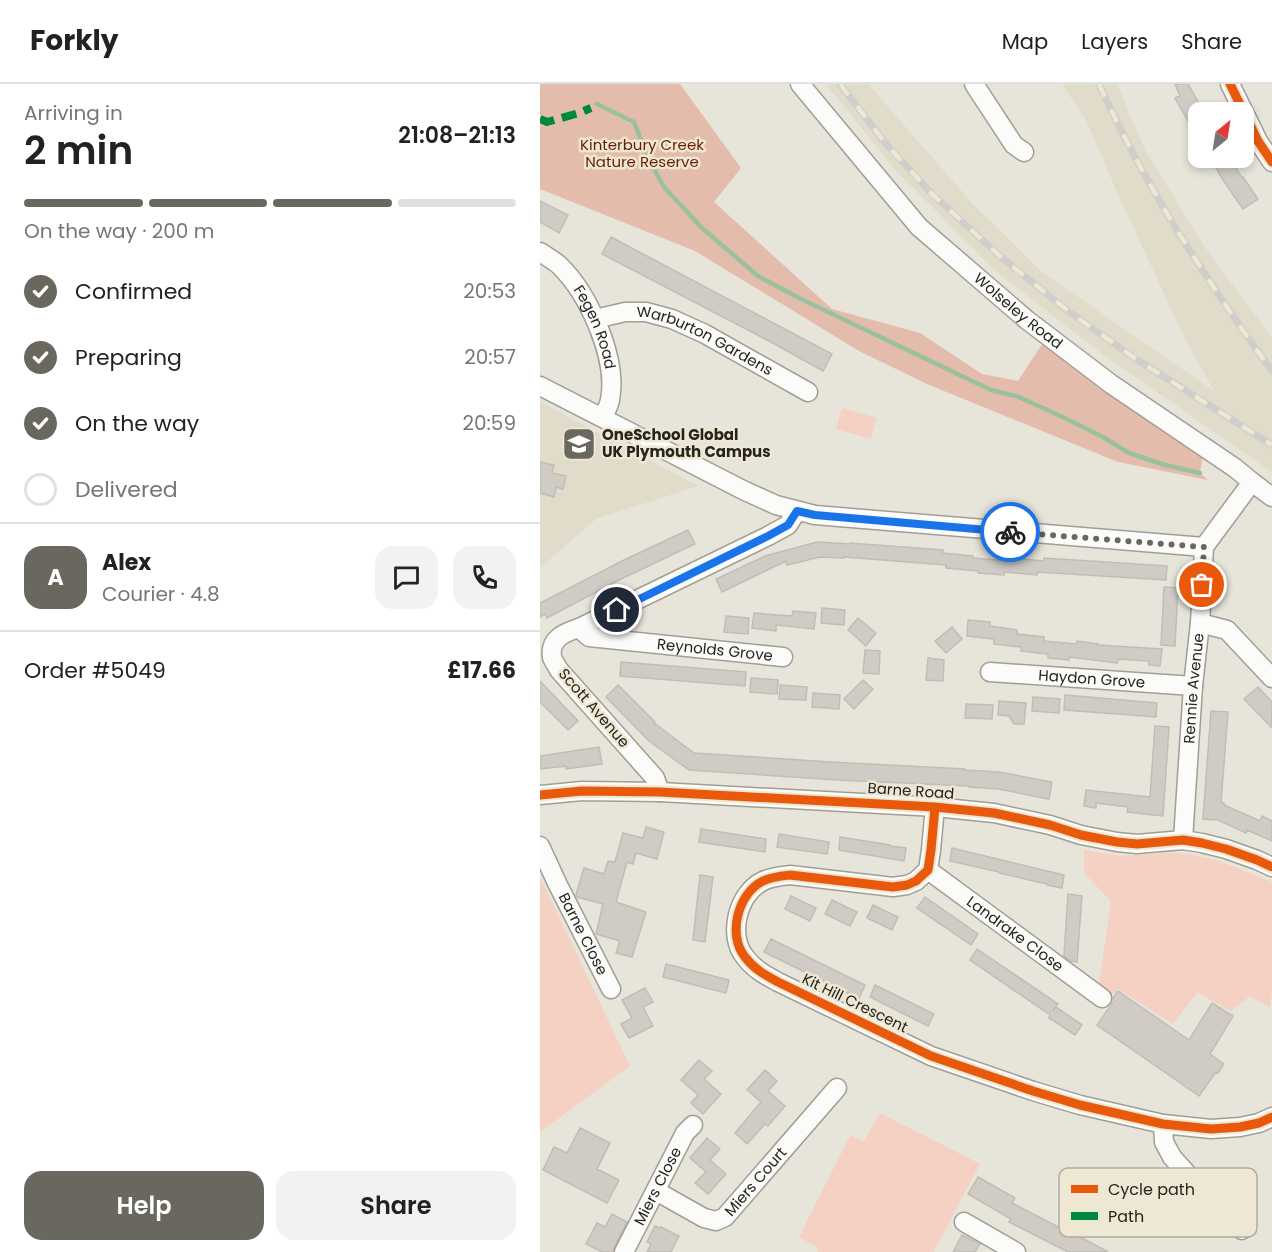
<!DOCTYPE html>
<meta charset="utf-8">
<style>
:root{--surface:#fff;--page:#f2f2f2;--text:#222;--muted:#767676;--line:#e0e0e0;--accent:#6a675f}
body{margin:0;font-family:Poppins,sans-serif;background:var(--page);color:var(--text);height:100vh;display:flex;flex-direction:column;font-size:22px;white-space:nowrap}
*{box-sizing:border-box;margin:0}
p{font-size:20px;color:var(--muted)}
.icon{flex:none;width:33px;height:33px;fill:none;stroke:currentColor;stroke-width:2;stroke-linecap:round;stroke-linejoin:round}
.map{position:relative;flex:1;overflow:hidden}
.side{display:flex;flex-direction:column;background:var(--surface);width:540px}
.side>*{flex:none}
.needle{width:39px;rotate:30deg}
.tools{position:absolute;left:648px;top:18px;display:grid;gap:12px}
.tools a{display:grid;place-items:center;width:66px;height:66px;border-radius:12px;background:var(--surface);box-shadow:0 3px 9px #0003;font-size:30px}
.pin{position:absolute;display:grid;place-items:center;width:51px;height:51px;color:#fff;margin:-26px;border:3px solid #fff;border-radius:50%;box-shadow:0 2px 6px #0007}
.courier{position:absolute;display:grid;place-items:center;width:60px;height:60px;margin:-30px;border:4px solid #1a73e8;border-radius:50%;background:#fff;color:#222;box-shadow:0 2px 8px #0007}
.summary em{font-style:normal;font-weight:600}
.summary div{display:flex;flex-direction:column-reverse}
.summary{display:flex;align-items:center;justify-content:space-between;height:102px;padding:0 24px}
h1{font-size:39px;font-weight:600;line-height:45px}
.bar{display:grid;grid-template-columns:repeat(4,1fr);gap:9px 6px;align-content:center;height:72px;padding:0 24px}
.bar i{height:8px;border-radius:4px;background:var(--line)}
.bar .selected{background:var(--accent)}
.bar p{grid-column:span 4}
.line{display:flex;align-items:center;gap:15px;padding:0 24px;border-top:2px solid var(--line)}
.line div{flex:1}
.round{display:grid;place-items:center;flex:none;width:63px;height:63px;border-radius:18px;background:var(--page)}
ol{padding:0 24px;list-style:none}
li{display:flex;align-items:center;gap:18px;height:66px}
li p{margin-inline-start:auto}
li .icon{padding:6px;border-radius:50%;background:var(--accent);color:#fff;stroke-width:4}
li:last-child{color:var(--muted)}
li i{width:33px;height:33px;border:3px solid var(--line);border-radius:50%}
.action{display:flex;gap:12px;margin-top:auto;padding:12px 24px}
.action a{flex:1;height:69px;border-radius:18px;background:var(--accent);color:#fff;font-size:24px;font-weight:600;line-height:69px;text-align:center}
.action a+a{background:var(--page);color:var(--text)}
header{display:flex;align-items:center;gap:36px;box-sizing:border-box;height:84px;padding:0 30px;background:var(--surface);border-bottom:2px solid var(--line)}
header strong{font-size:28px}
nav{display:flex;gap:33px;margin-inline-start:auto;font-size:21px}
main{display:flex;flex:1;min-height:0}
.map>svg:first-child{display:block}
.built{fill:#e1dcc9}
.green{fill:#f4d1c2}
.forest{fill:#e3bcac}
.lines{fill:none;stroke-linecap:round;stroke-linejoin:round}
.stream{stroke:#9ac09e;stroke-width:4.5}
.building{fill:#d0ccc5;stroke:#c1bdb6;stroke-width:1.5}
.minor-casing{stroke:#a09e96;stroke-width:21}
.minor{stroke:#fbfbf9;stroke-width:18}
.rail-casing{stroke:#cfcecb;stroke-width:7}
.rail{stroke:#ede7d4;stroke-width:4.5;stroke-dasharray:14;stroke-linecap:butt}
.quiet{stroke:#00873e;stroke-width:8;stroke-dasharray:15 8;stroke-linecap:butt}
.cycleway-casing{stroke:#ede7d4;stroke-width:13}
.cycleway{stroke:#e8590c;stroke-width:9}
.done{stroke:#6a675f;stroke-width:6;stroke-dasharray:0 10.8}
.route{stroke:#1a73e8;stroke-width:8}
.labels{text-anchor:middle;stroke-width:5;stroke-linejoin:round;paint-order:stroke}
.park-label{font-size:15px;fill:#6b1d00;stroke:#ede7d4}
.street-label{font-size:15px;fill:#26241d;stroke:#ede7d4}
.poi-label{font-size:15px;font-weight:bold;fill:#26241d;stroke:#ede7d4;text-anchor:start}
.key{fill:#ede7d4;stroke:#b1ac9d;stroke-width:1.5}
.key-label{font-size:16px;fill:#26241d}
</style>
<header>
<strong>Forkly</strong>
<nav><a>Map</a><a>Layers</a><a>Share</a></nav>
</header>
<main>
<section class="side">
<div class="summary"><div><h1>2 min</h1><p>Arriving in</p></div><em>21:08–21:13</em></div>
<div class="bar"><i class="selected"></i><i class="selected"></i><i class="selected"></i><i></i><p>On the way · 200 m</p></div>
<ol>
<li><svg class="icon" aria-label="check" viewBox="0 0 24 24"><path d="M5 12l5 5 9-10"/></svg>Confirmed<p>20:53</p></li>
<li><svg class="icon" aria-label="check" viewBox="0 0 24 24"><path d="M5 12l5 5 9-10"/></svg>Preparing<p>20:57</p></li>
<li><svg class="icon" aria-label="check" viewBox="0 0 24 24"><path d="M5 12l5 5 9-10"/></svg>On the way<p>20:59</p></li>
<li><i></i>Delivered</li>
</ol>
<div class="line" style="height:108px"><b class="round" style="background:var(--accent);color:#fff">A</b><div><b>Alex</b><p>Courier · 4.8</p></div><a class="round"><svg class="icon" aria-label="chat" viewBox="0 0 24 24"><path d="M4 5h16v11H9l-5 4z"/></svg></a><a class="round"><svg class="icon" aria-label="phone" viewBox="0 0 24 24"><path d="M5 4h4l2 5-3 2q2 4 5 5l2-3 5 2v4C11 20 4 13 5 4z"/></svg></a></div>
<div class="line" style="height:78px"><div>Order #5049</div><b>£17.66</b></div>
<div class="action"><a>Help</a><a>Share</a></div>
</section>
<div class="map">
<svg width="732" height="1168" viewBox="0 0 732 1168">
<rect width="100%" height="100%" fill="#e7e4da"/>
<path class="built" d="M286,0H328L432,119L502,188L674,307L644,253L581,117L547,38L522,0H577L605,66L664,162L732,253V388L562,270L457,188L357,88Z
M0,318L158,402L56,435L0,484Z"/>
<path class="green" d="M302,324L337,334L331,355L296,345Z
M544,766L582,772L632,769L649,770L679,777L732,798V907L730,923L710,912L691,927L657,908L633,940L578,905L571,912L559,901L571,817L544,789Z
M0,793L90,982L0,1048Z
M340,1029L440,1080L394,1168H277L278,1164L259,1153L310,1052L324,1057Z"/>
<path class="forest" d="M0,0H140L201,84L174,118L292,225L380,249L442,290L478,297L502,260L663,369L660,389L668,396L578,378L387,300L319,267L155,167L0,105Z"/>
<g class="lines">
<path class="stream" d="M57,20L94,38L109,76L124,103L162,144L218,192L259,214L451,306L479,313L529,336L563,353L589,369L625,381L660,389"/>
</g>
<path class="building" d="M635,0H648L664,28H658V55L635,14L640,12Z
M670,74H690L702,94L703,93L718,115L703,125L683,96Z
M0,117L28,131L19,149L0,138Z
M71,153L292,270L283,287L231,258L62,170Z
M0,378L14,381L12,389L26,392L23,405L16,403L14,413L0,409Z
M148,446L155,460L79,496L7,534L5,530L0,533V519L86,475Z
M277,458L310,460V459L403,466L402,469L433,472V474L472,477V474L504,477V474L627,482L626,496L497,488V491L464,488V491L438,489V487L406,484V481L304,473V474L280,473L247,481L246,477L182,508L176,495L225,472Z
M624,503L638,504L635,562L621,561Z
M282,524L305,526L304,541L281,539Z
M253,527L276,529L274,545L236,541V547L212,544L214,529L252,532Z
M186,532L209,534L208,550L184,548Z
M318,534L336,549L326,562L308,546Z
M428,536L450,538V542L477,546V550L504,553V557L536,560L537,557L558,560V561L622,565L620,582L609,581V577L593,576L578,575L577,579L530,573L529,576L508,574V570L481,567V563L454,560V555L427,552Z
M412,543L422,555L406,569L395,557Z
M325,566L340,567L339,590L323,589Z
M388,574L404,576L403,597L386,596Z
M81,578L206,588L205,602L80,592Z
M211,594L238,596L237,610L210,608Z
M323,596L333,605L314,625L304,615Z
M0,597L38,637L28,646L0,618Z
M78,601L115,638L114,639L154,669L291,678L425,685V686L459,688L512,698L509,715L459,705L429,703V702L298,696L149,686L109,657L66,613Z
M240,601L267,603L266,616L239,615Z
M718,603L732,618V644L704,615Z
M273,609L300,611L299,625L272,623Z
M525,611L617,619L616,633L524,626Z
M493,613L520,615L519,629L492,627Z
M459,617L486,619L484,640H474L469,632L458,631Z
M426,620L453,621L452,635L425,634Z
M671,627L688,628L681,718L684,719V721L720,737L722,732L732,737V757L707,746L706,749L678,736L663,735Z
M615,642L629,643L623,732L587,728L588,723L556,719V724L544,722L546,706L610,713Z
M59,663L62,680L26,685V682L0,685V672Z
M106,743L124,748L117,775L96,769L93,780L87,778L76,818L106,828L92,873L76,869L80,857L56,850L63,820L37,813L36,811L44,784L64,790L68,777L75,778L83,749L103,754Z
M161,745L226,755L225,768L159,758Z
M239,750L289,758L287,770L237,763Z
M300,753L350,761V762L366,764L364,777L299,766Z
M412,764L524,791L522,804L507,801V800L459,789V788L410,777Z
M160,791L173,793L165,858L153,856Z
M528,810L542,812L537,878L531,877L524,872Z
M251,812L276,824L270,837L245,825Z
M385,813L438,850L431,861L377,824Z
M292,816L317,828L310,842L285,830Z
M333,821L358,833L352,846L327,834Z
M231,855L325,901L319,915L224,868Z
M437,865L518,920L513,927L516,923L542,941L535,951L509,934L510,931L430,876Z
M126,880L189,896L186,909L123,893Z
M335,901L394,930L388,942L330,913Z
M105,904L113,918L103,923L113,942L89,954L81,940L92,934L82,916Z
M578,907L649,956L672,919L693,932L670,970L684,980L678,989L676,988L659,1012L557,941L574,917L573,914Z
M159,976L172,987L164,995L181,1010L163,1030L151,1019L158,1011L141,996Z
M225,986L237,997L228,1007L245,1022L228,1042L225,1040L207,1060L195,1049L221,1018L207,1006Z
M40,1044L70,1059L57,1085L79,1096L67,1119L3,1086L14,1063L27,1069Z
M167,1054L180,1065L170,1076L186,1090L168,1110L155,1099L166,1088L150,1074Z
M438,1093L475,1114L472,1119L520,1144V1142L568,1168H528L469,1138L471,1135L428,1110Z
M72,1130L87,1138L74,1163L73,1168H62L46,1160L57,1139L65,1143Z
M115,1142L120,1144L121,1143L139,1152L131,1168H107L111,1160L107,1158Z
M422,1151L440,1160L435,1168H413Z"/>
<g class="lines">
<defs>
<g id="minor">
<path id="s1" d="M260,0L379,143L487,236L571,300L695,384L712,398L732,413"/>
<path d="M434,0L474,61L484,68"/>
<path d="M690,0L718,57L732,78"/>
<path id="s2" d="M0,168C6,172 13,176 19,181C49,210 78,275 70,316C69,322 65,328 63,333"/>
<path id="s3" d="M55,235L85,228H106L132,235L165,250L268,308"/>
<path d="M0,302L203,406L236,421L275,431L664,463"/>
<path d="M660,539L687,546L732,594"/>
<path id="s4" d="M39,544L49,553L243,573"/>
<path id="s5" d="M450,588L653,602"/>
<path d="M120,708L115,694L19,586C17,582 13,577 12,573C9,554 26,548 39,544L228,452L248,441L257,427"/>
<path d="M0,711L42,707L120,708L395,723L454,729L510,741L541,751L577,758L597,760L643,756L662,759L686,765L717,776L732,783"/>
<path d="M395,723L391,766L388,786L376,797L367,801L353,803L250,791C241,792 231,793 223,797C198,809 187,851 205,873C214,885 225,891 238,898L391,972L493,1007L540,1021L623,1040L671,1045L700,1043L719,1039L732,1033"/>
<path id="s6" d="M643,756L653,602L660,539L664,463L712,398"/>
<path id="s7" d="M0,762L17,799L71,905"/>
<path id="s8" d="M388,786L562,914"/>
<path d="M623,1040L624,1058L632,1073L676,1122L702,1146"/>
<path id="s9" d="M116,1107L164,1134L176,1137L185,1133L297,1004"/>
<path d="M424,1138L476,1168"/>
<path id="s10" d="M84,1168L145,1049L153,1041"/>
</g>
</defs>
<use href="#minor" class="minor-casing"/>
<use href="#minor" class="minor"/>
<defs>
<path id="rail" d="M300,0L346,60L391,109L462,174L528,227L596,275L732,361
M559,0C605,102 666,196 732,287"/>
</defs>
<use href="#rail" class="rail-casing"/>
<use href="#rail" class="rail"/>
<path class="quiet" d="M0,35L7,38L39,29L51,24"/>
<defs>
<path id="cycleway" d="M690,0L718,57L732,78
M0,711L42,707L120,708L395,723L454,729L510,741L541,751L577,758L597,760L643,756L662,759L686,765L717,776L732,783
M395,723L391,766L388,786L376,797L367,801L353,803L250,791C241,792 231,793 223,797C198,809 187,851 205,873C214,885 225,891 238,898L391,972L493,1007L540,1021L623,1040L671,1045L700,1043L719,1039L732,1033"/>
</defs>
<use href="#cycleway" class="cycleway-casing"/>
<use href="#cycleway" class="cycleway"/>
</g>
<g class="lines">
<path class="done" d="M470,448L664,463L662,501"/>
<path class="route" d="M77,526L228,452L248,441L257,427L275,431L470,448"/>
</g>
<defs>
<symbol id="school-square" viewBox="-11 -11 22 22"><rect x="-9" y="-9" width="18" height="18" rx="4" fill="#6a675f" stroke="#ede7d4"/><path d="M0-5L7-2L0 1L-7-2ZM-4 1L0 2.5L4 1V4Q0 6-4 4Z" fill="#fff"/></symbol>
</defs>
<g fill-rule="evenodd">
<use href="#school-square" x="20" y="341" width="38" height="38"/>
</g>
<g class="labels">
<g class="park-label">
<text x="102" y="66">Kinterbury Creek<tspan x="102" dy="17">Nature Reserve</tspan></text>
</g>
<g class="street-label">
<text dy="5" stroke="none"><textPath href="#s1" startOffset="316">Wolseley Road</textPath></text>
<text dy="5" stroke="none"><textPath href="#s2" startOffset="96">Fegen Road</textPath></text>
<text dy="5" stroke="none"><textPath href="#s3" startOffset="117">Warburton Gardens</textPath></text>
<text dy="5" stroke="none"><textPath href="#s4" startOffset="140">Reynolds Grove</textPath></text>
<text dy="5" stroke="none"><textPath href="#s5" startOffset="102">Haydon Grove</textPath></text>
<text dy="5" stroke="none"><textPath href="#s6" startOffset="152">Rennie Avenue</textPath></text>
<text transform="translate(54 624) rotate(49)" y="5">Scott Avenue</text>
<text transform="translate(371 707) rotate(4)" y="5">Barne Road</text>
<text dy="5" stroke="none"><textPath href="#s7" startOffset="98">Barne Close</textPath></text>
<text dy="5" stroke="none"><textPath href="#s8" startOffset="108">Landrake Close</textPath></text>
<text transform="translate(315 919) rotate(26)" y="5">Kit Hill Crescent</text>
<text dy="5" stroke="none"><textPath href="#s9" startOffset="124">Miers Court</textPath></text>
<text dy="5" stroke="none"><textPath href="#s10" startOffset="74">Miers Close</textPath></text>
</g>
<g class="poi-label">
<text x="62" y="356">OneSchool Global<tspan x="62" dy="17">UK Plymouth Campus</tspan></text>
</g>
</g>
<rect x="519" y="1084" width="198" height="69" rx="9" class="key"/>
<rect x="531" y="1101" width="27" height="8" fill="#e8590c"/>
<rect x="531" y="1128" width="27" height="8" fill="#00873e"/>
<g class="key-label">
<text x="568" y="1111">Cycle path</text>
<text x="568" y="1138">Path</text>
</g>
</svg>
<div class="tools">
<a><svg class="needle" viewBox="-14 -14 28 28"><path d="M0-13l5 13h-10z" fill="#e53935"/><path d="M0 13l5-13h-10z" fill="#767676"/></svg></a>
</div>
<div class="pin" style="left:662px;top:501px;background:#ea580c"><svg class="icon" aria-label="bag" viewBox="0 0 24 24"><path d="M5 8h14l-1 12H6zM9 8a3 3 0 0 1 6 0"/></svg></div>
<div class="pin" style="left:77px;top:526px;background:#1f2937"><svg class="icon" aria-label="home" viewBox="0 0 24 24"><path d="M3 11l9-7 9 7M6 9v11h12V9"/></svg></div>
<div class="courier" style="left:470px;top:448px"><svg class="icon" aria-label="bike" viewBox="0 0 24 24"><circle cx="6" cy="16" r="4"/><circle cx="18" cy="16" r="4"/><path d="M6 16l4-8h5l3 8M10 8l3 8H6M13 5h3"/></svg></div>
</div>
</main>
